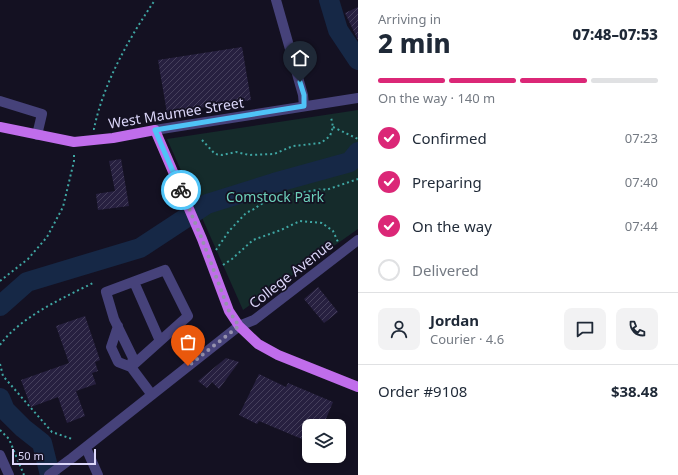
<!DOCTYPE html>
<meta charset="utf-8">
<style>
:root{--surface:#fff;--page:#f2f2f3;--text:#1f2937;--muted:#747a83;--line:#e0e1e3;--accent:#db2777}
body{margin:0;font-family:"Noto Sans",sans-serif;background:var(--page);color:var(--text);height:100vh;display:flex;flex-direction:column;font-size:15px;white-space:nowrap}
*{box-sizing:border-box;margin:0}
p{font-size:13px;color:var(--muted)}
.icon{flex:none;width:22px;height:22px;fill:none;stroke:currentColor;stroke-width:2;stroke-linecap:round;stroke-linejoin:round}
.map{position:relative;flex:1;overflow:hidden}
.drawer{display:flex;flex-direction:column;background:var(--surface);width:320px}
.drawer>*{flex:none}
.buttons{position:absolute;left:302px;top:419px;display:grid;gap:8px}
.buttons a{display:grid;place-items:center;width:44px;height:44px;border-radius:8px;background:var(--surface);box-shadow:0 2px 10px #0003;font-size:20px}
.scale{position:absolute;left:12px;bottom:10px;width:84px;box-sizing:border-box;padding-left:4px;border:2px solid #dcd7fa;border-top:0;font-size:11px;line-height:14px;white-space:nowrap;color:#dcd7fa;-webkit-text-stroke:3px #141122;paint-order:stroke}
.pin{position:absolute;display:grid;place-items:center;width:34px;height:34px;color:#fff;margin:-41px -17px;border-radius:50% 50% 50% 0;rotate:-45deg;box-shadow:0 0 4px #0007}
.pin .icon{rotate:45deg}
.courier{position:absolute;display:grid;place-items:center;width:40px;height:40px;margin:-20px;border:3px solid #4fc3f7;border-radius:50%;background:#fff;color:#222;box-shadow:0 1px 5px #0007}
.summary em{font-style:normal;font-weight:800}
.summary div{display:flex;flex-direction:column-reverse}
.summary{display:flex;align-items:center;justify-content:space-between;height:68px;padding:0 20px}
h1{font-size:26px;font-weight:800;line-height:30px}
.bar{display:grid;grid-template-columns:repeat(4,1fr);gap:6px 4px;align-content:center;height:48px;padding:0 20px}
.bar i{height:5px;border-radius:3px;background:var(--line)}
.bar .active{background:var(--accent)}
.bar p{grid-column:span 4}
.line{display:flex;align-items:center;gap:10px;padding:0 20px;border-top:1px solid var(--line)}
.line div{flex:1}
.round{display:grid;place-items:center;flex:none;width:42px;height:42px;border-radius:8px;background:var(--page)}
ol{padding:0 20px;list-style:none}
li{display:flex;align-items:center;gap:12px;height:44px}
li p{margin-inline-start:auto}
li .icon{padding:4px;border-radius:50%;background:var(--accent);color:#fff;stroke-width:4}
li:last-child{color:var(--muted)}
li i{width:22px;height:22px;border:2px solid var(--line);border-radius:50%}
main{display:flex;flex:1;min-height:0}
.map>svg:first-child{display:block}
.green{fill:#152b2b}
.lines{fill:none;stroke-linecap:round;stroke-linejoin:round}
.river{stroke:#162846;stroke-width:20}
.building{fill:url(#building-hatch)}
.path{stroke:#3fa6a3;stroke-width:2;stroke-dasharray:2 3;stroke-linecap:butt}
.minor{stroke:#46427a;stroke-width:10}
.major{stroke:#c06deb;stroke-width:10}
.done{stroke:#9692ae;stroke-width:4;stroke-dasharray:0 7.2}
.route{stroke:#4fc3f7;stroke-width:5}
.labels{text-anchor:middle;stroke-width:3.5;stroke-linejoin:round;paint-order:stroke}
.street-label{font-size:14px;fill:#dcd7fa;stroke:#141122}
.park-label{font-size:14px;fill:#6dd0ba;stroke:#141122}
</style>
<main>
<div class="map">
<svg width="358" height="475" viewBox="0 0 358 475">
<defs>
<pattern id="building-hatch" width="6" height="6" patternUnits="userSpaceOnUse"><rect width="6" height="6" fill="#272040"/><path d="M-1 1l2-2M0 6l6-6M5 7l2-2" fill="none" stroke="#46405c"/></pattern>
</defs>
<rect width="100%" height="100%" fill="#141122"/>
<path class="green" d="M358,110V229L243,310L167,139Z"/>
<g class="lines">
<path class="river" d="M329,0L338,30L358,60
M0,306L27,282L140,248L207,204L274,183L350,162L358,152
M0,398L5,410L23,428L42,443L50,475"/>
</g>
<path class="building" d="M358,7V40L345,13Z
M242,47L251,100L167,113L158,60Z
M121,159L129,206L98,210L96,194L115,191L109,161Z
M318,287L338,312L324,323L304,299Z
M85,316L100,360L95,362L98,371L92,373L96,384L76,391L85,416L67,423L58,397L31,407L21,380L69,363L56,326Z
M226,358L239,362L219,389L212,382L207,388L198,381Z
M259,374L286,387L288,383L333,402L323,426H309V442L259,421L257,424L239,415Z"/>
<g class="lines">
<path class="path" d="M333,127L358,139
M93,129H94C103,84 129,38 155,0
M202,140L215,154L222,155L236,152L249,155L274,154L293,146L321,143L330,136L333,127L331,117
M216,250L229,231L246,213L256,208L259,205L280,196L323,189L326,190L358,179
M223,265L232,259L253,240L281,230L300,221L322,223L333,231L338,242
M0,281L28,259L47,237L63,207L74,161V153
M0,345C20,317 63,298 93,283
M0,364L3,376L52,432L72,439
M0,430L9,439L24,475"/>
<path class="minor" d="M276,0L303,95L304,106
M0,101L42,114L37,135
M155,130L358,98
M134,282L160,341
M118,326L111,347L118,362L131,367L188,316L165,270L106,292L114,319L133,358L131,367L152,395
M86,448L98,475
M0,455L9,475
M49,475L72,458L239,326L254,320L358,240"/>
<path class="major" d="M0,127L74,142L113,138L155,130L202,239L229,311L239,326L258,344L278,355L358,387"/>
</g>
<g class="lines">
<path class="done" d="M181,190L202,239L229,311L239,326L188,366"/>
<path class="route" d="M181,190L155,130L304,106V95L300,82"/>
</g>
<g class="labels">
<g class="street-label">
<text transform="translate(176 113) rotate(-9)" y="5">West Maumee Street</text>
<text transform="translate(291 274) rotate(-38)" y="5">College Avenue</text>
</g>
<g class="park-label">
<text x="275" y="202">Comstock Park</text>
</g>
</g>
</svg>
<div class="buttons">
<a><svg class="icon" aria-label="layers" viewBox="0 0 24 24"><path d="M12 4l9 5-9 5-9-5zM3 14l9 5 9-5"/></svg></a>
</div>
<div class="scale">50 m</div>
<div class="pin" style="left:188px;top:366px;background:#ea580c"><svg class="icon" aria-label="bag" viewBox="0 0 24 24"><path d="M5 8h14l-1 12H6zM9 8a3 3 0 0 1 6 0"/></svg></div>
<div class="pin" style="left:300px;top:82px;background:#1f2937"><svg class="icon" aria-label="home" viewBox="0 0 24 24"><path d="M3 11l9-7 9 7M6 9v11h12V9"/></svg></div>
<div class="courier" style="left:181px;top:190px"><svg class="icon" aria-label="bike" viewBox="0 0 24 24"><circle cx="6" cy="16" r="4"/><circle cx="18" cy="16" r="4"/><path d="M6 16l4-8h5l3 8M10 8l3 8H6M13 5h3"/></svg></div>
</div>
<section class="drawer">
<div class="summary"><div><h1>2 min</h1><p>Arriving in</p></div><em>07:48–07:53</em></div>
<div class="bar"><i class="active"></i><i class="active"></i><i class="active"></i><i></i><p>On the way · 140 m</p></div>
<ol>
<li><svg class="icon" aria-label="check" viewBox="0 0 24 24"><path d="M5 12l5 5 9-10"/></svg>Confirmed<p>07:23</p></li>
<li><svg class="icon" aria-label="check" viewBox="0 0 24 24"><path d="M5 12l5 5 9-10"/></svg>Preparing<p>07:40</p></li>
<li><svg class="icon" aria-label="check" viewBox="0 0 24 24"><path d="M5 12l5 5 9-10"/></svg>On the way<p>07:44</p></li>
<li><i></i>Delivered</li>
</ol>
<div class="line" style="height:72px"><a class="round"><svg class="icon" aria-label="person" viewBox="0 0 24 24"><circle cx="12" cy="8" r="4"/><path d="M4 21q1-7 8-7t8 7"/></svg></a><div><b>Jordan</b><p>Courier · 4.6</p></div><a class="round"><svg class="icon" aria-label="chat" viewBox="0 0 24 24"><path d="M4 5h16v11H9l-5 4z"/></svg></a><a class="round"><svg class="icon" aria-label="phone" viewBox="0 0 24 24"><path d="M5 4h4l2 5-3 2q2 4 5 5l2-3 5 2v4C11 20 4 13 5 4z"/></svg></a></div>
<div class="line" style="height:52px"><div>Order #9108</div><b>$38.48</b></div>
</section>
</main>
